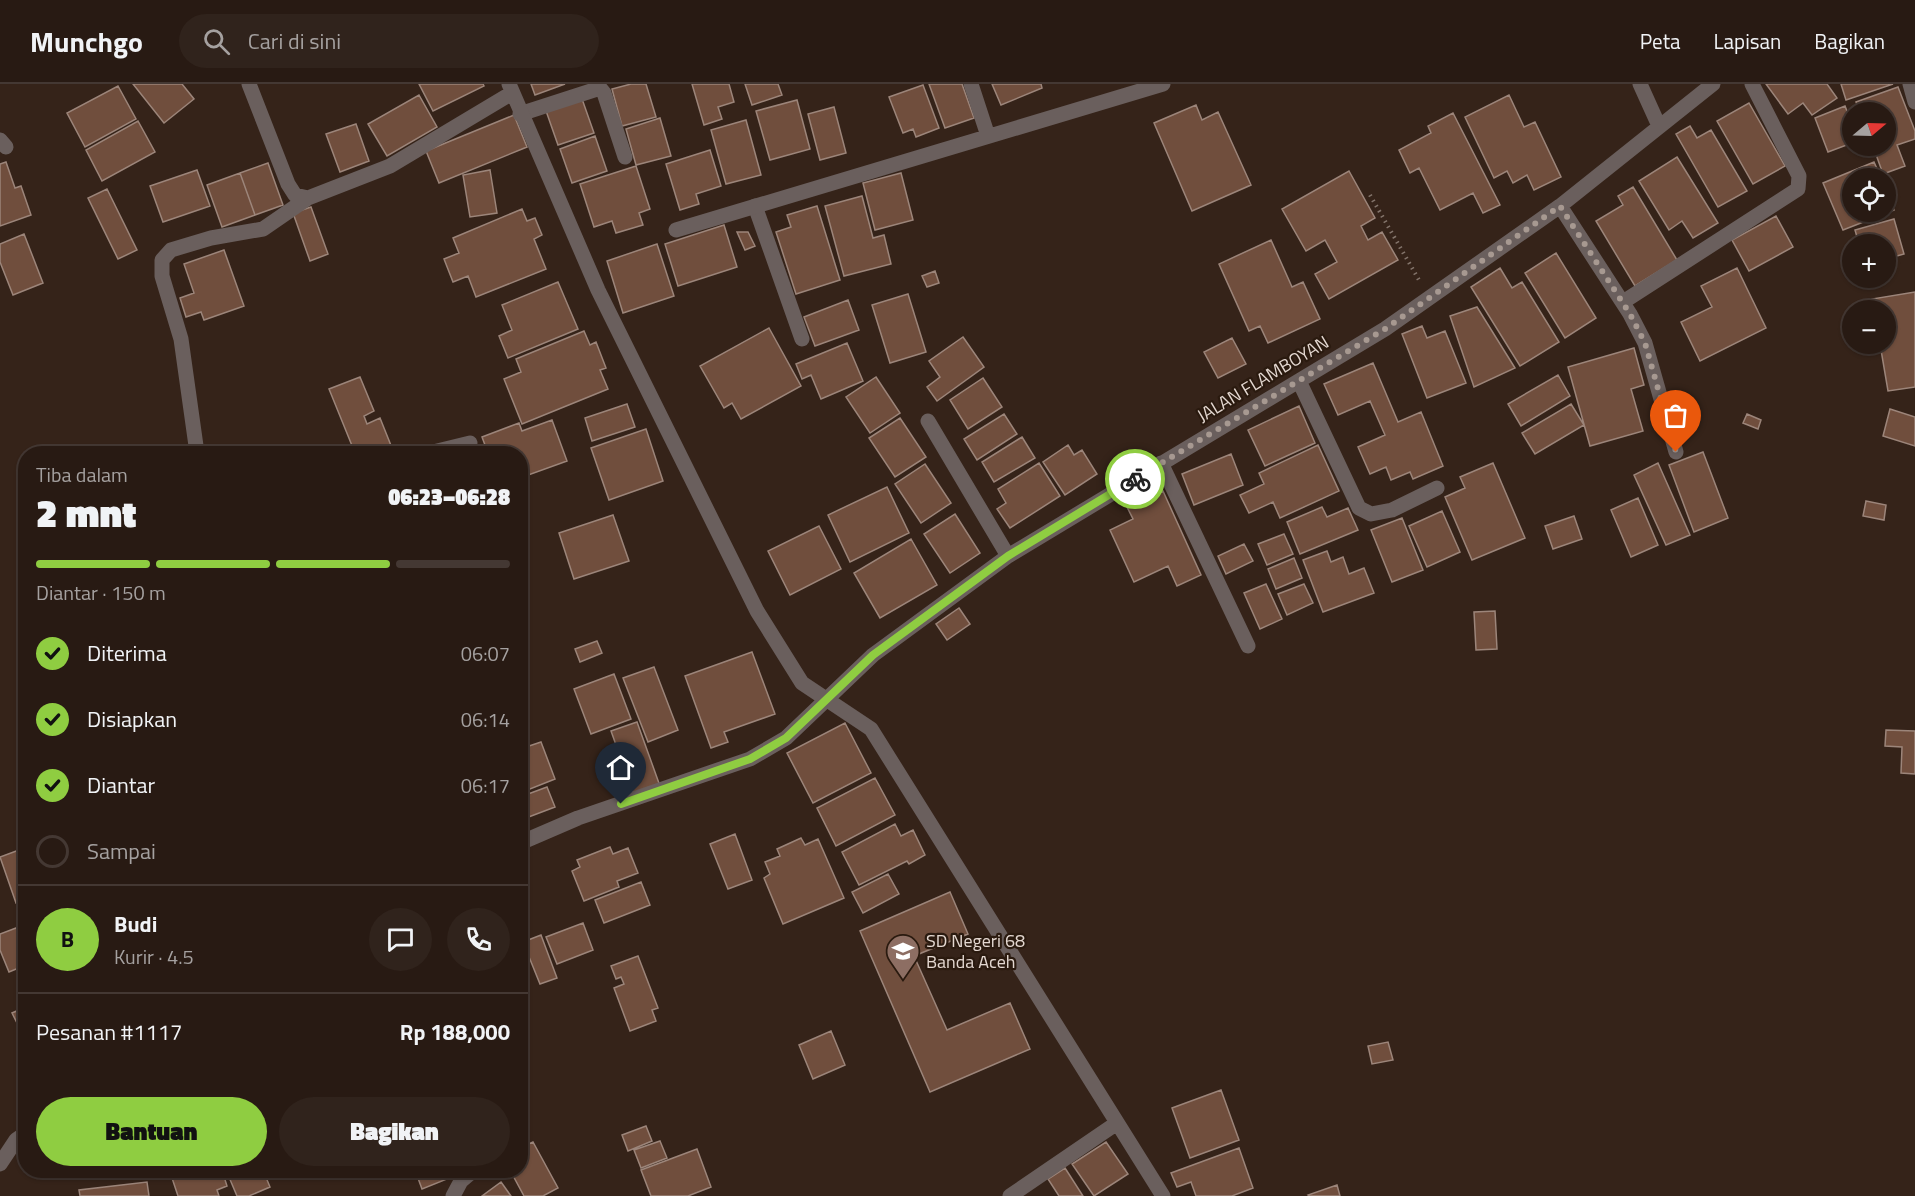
<!DOCTYPE html>
<html lang="id">
<meta charset="utf-8">
<style>
:root{--surface:#281a13;--page:#30231c;--text:#f1f3f6;--muted:#a5a1a0;--line:#443833;--accent:#8fcd41}
body{margin:0;font-family:"Titillium Web",sans-serif;background:var(--page);color:var(--text);height:100vh;display:flex;flex-direction:column;font-size:22px;white-space:nowrap}
*{box-sizing:border-box;margin:0}
p{font-size:20px;color:var(--muted)}
.icon{flex:none;width:33px;height:33px;fill:none;stroke:currentColor;stroke-width:2;stroke-linecap:round;stroke-linejoin:round}
.map{position:relative;flex:1;overflow:hidden}
.panel{position:absolute;left:18px;top:362px;width:510px;height:732px;display:flex;flex-direction:column;background:var(--surface);border-radius:24px;box-shadow:0 2px 4px #0004,0 0 0 2px var(--line)}
.panel>*{flex:none}
.needle{width:39px;rotate:71deg}
.controls{position:absolute;left:1842px;top:18px;display:grid;gap:12px}
.controls a{display:grid;place-items:center;width:54px;height:54px;border-radius:50%;background:var(--surface);box-shadow:0 2px 4px #0004,0 0 0 2px var(--line);font-size:30px}
.pin{position:absolute;display:grid;place-items:center;width:51px;height:51px;color:#fff;margin:-62px -26px;border-radius:50% 50% 50% 0;rotate:-45deg;box-shadow:0 0 6px #0007}
.pin .icon{rotate:45deg}
.courier{position:absolute;display:grid;place-items:center;width:60px;height:60px;margin:-30px;border:4px solid #8fcd41;border-radius:50%;background:#fff;color:#222;box-shadow:0 2px 8px #0007}
.summary em{font-style:normal;font-weight:800}
.summary div{display:flex;flex-direction:column-reverse}
.summary{display:flex;align-items:center;justify-content:space-between;height:102px;padding:0 18px}
h1{font-size:39px;font-weight:800;line-height:45px}
.bar{display:grid;grid-template-columns:repeat(4,1fr);gap:9px 6px;align-content:center;height:72px;padding:0 18px}
.bar i{height:8px;border-radius:4px;background:var(--line)}
.bar .active{background:var(--accent)}
.bar p{grid-column:span 4}
.line{display:flex;align-items:center;gap:15px;padding:0 18px;border-top:2px solid var(--line)}
.line div{flex:1}
.round{display:grid;place-items:center;flex:none;width:63px;height:63px;border-radius:32px;background:var(--page)}
ol{padding:0 18px;list-style:none}
li{display:flex;align-items:center;gap:18px;height:66px}
li p{margin-inline-start:auto}
li .icon{padding:6px;border-radius:50%;background:var(--accent);color:#111;stroke-width:4}
li:last-child{color:var(--muted)}
li i{width:33px;height:33px;border:3px solid var(--line);border-radius:50%}
.cta{display:flex;gap:12px;margin-top:auto;padding:12px 18px}
.cta a{flex:1;height:69px;border-radius:36px;background:var(--accent);color:#111;font-size:24px;font-weight:800;line-height:69px;text-align:center}
.cta a+a{background:var(--page);color:var(--text)}
header{display:flex;align-items:center;gap:36px;box-sizing:border-box;height:84px;padding:0 30px;background:var(--surface);border-bottom:2px solid var(--line)}
header strong{font-size:28px}
nav{display:flex;gap:33px;margin-inline-start:auto;font-size:21px}
.search{width:420px;height:54px;background:var(--page);display:flex;align-items:center;gap:15px;box-sizing:border-box;padding:0 21px;border-radius:33px;color:var(--muted);font-size:22px}
.map>svg:first-child{display:block}
.building{fill:#704e3d;stroke:#9c857a;stroke-width:1.5}
.lines{fill:none;stroke-linecap:round;stroke-linejoin:round}
.path{stroke:#83746b;stroke-width:4;stroke-dasharray:1.5 4.5;stroke-linecap:butt}
.service{stroke:#6a5f5d;stroke-width:15}
.minor{stroke:#6a5f5d;stroke-width:15}
.done{stroke:#a79991;stroke-width:6;stroke-dasharray:0 10.8}
.route{stroke:#8fcd41;stroke-width:8}
.labels{text-anchor:middle;stroke-width:4.5;stroke-linejoin:round;paint-order:stroke}
.street-label{font-size:18px;fill:#e4d8d1;stroke:#2a1a0f}
.poi-label{font-size:18px;fill:#e4d8d1;stroke:#2a1a0f;text-anchor:start}
</style>
<header>
<strong>Munchgo</strong>
<div class="search"><svg class="icon" aria-label="search" viewBox="0 0 24 24"><circle cx="10" cy="10" r="6"/><path d="M15 15l6 6"/></svg>Cari di sini</div>
<nav><a>Peta</a><a>Lapisan</a><a>Bagikan</a></nav>
</header>
<div class="map">
<svg width="1915" height="1112" viewBox="0 0 1915 1112">
<rect width="100%" height="100%" fill="#352319"/>
<path class="building" d="M133,0H182L194,15L164,39Z
M419,0H483L484,2L433,27Z
M531,0H565L535,11Z
M631,0H646L656,33L622,42L612,5Z
M692,0H729L734,18L718,23L722,35L704,41Z
M745,0H778L782,11L752,21Z
M929,0H962L974,34L945,44Z
M992,0H1041L1042,4L1001,21Z
M1766,0H1827L1837,14L1812,31L1803,19L1788,30Z
M1841,0H1893L1846,16Z
M923,1L939,44L916,53L913,45L903,49L889,13Z
M118,2L136,35L85,63L67,29Z
M1898,3L1915,47V55L1897,61L1905,82L1883,90L1873,62H1886V28H1860L1856,18Z
M419,11L437,43L387,72L368,40Z
M1509,11L1524,43L1535,38L1561,93L1534,106L1527,91L1513,99L1507,87L1494,94L1465,33Z
M581,12L594,49L558,61L545,24Z
M797,16L810,65L770,76L756,27Z
M1749,19L1785,82L1753,100L1717,37Z
M1196,21L1202,36L1218,28L1251,101L1192,127L1154,39Z
M1845,22L1852,40V59L1828,68L1815,34Z
M834,23L846,69L820,76L808,30Z
M1453,29L1500,121L1483,129L1473,109L1440,126L1419,84L1410,89L1399,66L1431,49L1428,42Z
M514,31L527,63L439,99L426,67Z
M660,34L671,72L636,81L626,45Z
M746,36L761,91L726,100L711,46Z
M138,37L155,68L102,97L86,66Z
M356,40L369,77L340,88L326,50Z
M1690,42L1697,54L1711,46L1747,107L1718,123L1676,50Z
M595,52L607,87L572,99L560,65Z
M710,66L721,102L696,110L699,120L680,126L666,80Z
M1677,73L1718,139L1693,154L1682,137L1669,146L1639,97Z
M6,78L15,104L21,102L31,131L0,142V80Z
M1874,78L1881,94H1852V128H1886V105L1894,126L1843,146L1823,99Z
M268,79L283,121L255,131L240,89Z
M636,82L650,125L639,129L643,141L616,149L612,137L594,143L580,100Z
M197,86L210,122L163,138L150,102Z
M490,86L497,129L470,133L463,91Z
M1349,87L1375,134L1361,142L1368,156L1382,148L1398,176L1329,215L1315,190L1337,178L1325,156L1306,167L1282,125Z
M240,89L255,131L222,143L207,101Z
M901,89L913,136L875,146L863,99Z
M1633,103L1677,176L1635,202L1596,137L1623,121L1618,112Z
M107,105L137,166L118,175L88,114Z
M862,112L873,154L884,151L891,180L844,192L825,122Z
M817,122L840,196L796,210L776,148L791,143L787,131Z
M311,123L328,170L310,177L293,129Z
M522,125L527,137L535,134L542,151L534,155L546,185L476,213L468,192L453,198L444,175L459,169L453,154Z
M1776,132L1793,163L1749,187L1732,156Z
M1894,135L1904,170L1886,175V160H1859L1855,146Z
M724,141L737,183L678,202L665,160Z
M737,148H748L755,162L745,166Z
M24,150L43,199L13,211L0,178V160Z
M1271,156L1292,203L1303,198L1320,235L1268,259L1260,242L1249,247L1219,180Z
M657,160L674,212L623,229L607,177Z
M224,166L244,222L204,236L201,228L186,233L180,214L194,209L184,180Z
M1556,169L1596,234L1565,254L1525,189Z
M1500,184L1512,204L1522,198L1559,258L1520,282L1471,203Z
M1737,184L1766,244L1700,277L1681,238L1712,223L1701,202Z
M935,187L939,199L927,203L922,192Z
M558,198L578,245L508,274L499,252L512,246L502,221Z
M1915,208V303L1888,307L1880,260H1886V226H1874L1872,215Z
M908,210L926,268L890,279L872,221Z
M848,216L859,246L815,262L804,233Z
M1477,223L1515,284L1474,303L1450,232Z
M1422,242L1427,254L1445,247L1466,299L1427,314L1402,250Z
M769,244L801,302L741,335L732,319L724,324L700,282Z
M584,247L590,261L596,258L606,284L600,286L608,305L522,340L504,295L521,288L516,275Z
M963,253L984,283L937,317L927,303L940,293L929,277Z
M1232,254L1246,280L1218,294L1204,268Z
M847,259L863,297L821,315L811,291L802,295L796,280Z
M1634,264L1644,301L1631,305L1643,347L1590,362L1568,283Z
M1373,279L1398,338L1421,328L1443,382L1413,395L1410,388L1391,396L1386,383L1370,390L1358,363L1385,351L1370,317L1338,331L1324,300Z
M1558,291L1570,312L1521,342L1508,320Z
M360,293L374,327L364,332L367,340L380,334L394,369H355L329,305Z
M876,293L900,329L870,349L846,313Z
M983,294L1002,323L968,345L950,316Z
M627,320L635,343L592,357L585,334Z
M1571,320L1584,341L1535,370L1522,349Z
M1299,322L1315,359L1265,382L1248,346Z
M1890,325L1915,333V362L1883,352Z
M1004,330L1017,350L977,376L964,355Z
M1747,330L1761,336L1758,345L1743,339Z
M900,334L926,373L895,393L869,354Z
M552,336L567,377L520,394V369H482L480,363L485,361L482,353L519,339L522,347Z
M646,345L663,397L609,416L591,364Z
M1022,353L1035,374L994,398L982,378Z
M1068,361L1074,371L1082,366L1097,390L1065,411L1043,378Z
M1318,361L1339,407L1280,434L1273,418L1249,429L1240,411L1264,400L1259,389Z
M1703,368L1728,434L1694,448L1669,381Z
M1231,370L1243,401L1194,421L1182,390Z
M1039,379L1060,412L1010,444L997,425L1006,419L998,405Z
M1493,379L1525,454L1472,476L1445,413L1465,404L1460,393Z
M1658,379L1690,451L1666,461L1634,391Z
M925,380L951,419L921,439L895,400Z
M887,403L909,449L850,478L828,431Z
M1163,407L1201,491L1177,502L1168,482L1134,498L1110,446L1133,435L1127,423Z
M1638,414L1658,461L1631,473L1611,426Z
M1866,417L1886,421L1884,436L1863,432Z
M1322,423L1327,433L1348,424L1358,446L1300,470L1287,438Z
M1442,427L1460,468L1427,483L1409,442Z
M955,430L980,469L950,489L924,450Z
M613,431L629,477L574,495L559,449Z
M1574,432L1582,455L1553,465L1545,442Z
M1402,434L1423,486L1392,498L1371,446Z
M819,442L841,485L790,511L768,467Z
M1284,450L1293,470L1267,481L1258,460Z
M911,455L937,501L880,534L854,489Z
M1244,460L1253,477L1226,490L1218,472Z
M1327,467L1331,478L1343,473L1349,490L1364,484L1374,509L1323,528L1303,476Z
M1294,474L1302,494L1276,505L1268,485Z
M1266,500L1282,535L1260,545L1244,509Z
M1304,500L1313,519L1287,531L1278,510Z
M959,524L970,540L947,556L936,540Z
M1495,527L1497,565L1476,566L1474,528Z
M597,557L602,569L580,578L575,565Z
M752,568L775,630L724,648L728,658L711,664L685,592Z
M654,583L678,646L648,658L623,594Z
M614,590L631,635L591,650L574,605Z
M637,638L660,702L634,711L611,647Z
M845,639L871,689L813,719L787,669Z
M1886,646L1915,647V690L1901,689L1902,663L1885,662Z
M541,658L555,695L520,709V665Z
M875,694L895,731L836,762L817,724Z
M547,703L555,723L526,734L520,713Z
M895,740L901,752L913,746L925,771L909,780L907,777L859,801L842,768Z
M735,750L752,796L728,805L710,760Z
M801,754L805,761L818,755L844,814L783,840L764,794L770,790L765,778L780,772L777,765Z
M610,763L613,770L628,764L638,789L617,797L619,803L584,817L572,787L580,783L577,776Z
M19,766L26,784V815L16,819L0,773Z
M888,790L899,810L863,829L852,808Z
M641,798L650,821L604,839L595,816Z
M950,808L968,850L914,872L947,946L1010,919L1030,965L930,1008L860,847Z
M583,839L593,866L557,880L546,853Z
M16,844L26,867V881L9,888L0,866V850Z
M541,851L557,894L540,900L523,858Z
M638,872L658,924L652,926L656,937L630,947L614,904L624,900L621,893L616,895L611,882Z
M26,923V957L12,929Z
M831,947L845,981L813,995L799,961Z
M1388,958L1393,976L1372,980L1368,962Z
M1221,1006L1239,1056L1190,1074L1172,1024Z
M646,1042L652,1057L628,1067L622,1051Z
M660,1057L667,1074L641,1084L634,1066Z
M533,1058L558,1104L543,1112H524L510,1086H520V1064Z
M1106,1058L1128,1090L1094,1112L1072,1080Z
M1239,1064L1253,1104L1232,1112H1196L1191,1098L1177,1103L1171,1089Z
M697,1065L711,1103L688,1112H651L641,1086Z
M1065,1084L1083,1112H1059L1048,1095Z
M183,1086H222L227,1102L217,1106L219,1112H178L171,1091Z
M226,1086H263L270,1103L249,1112H237Z
M415,1086H459L445,1092L447,1095L422,1105Z
M147,1098L149,1112H80L79,1106Z
M501,1098L511,1112H482Z
M1337,1101L1340,1112H1309L1308,1111Z"/>
<g class="lines">
<path class="path" d="M1370,111L1419,196"/>
<path class="service" d="M520,30L600,4L604,9L625,73
M755,122L802,255"/>
<path class="minor" d="M249,0L288,100L295,111L308,114
M509,0L598,206L757,527L802,599L871,645L1163,1112
M971,0L988,52
M1640,0L1659,42
M1910,0L1915,18
M0,56L6,63
M1560,122L1630,230L1645,259L1676,368
M676,146L1163,0
M1623,218L1798,105L1799,92L1752,0
M1299,297L1359,424L1371,430L1392,426L1437,404
M928,337L1008,472
M197,369L181,255L162,192V176L171,166L211,154L263,145L308,114L390,82L512,9
M429,369L470,359
M1161,379L1248,562
M520,759L578,734L750,675L786,654L873,571L1008,472L1385,245L1560,122L1713,0
M0,1080L16,1056L26,1049
M453,1112L461,1097L474,1086
M1010,1112L1117,1039"/>
</g>
<g class="lines">
<path class="done" d="M1135,395L1385,245L1560,122L1630,230L1645,259L1676,368"/>
<path class="route" d="M621,720L750,675L786,654L873,571L1008,472L1135,395"/>
</g>
<defs>
<symbol id="school-pin" viewBox="-11 -11 22 30"><path d="M0 17L-7.5 6A9.5 9.5 0 1 1 7.5 6Z" fill="#8d6e63" stroke="#2a1a0f"/><path d="M0-5L7-2L0 1L-7-2ZM-4 1L0 2.5L4 1V4Q0 6-4 4Z" fill="#fff"/></symbol>
</defs>
<g fill-rule="evenodd">
<use href="#school-pin" x="884" y="848" width="38" height="52"/>
</g>
<g class="labels">
<g class="street-label">
<text transform="translate(1263 295) rotate(-31)" y="6">JALAN FLAMBOYAN</text>
</g>
<g class="poi-label">
<text x="926" y="863">SD Negeri 68<tspan x="926" dy="21">Banda Aceh</tspan></text>
</g>
</g>
</svg>
<div class="controls">
<a><svg class="needle" viewBox="-14 -14 28 28"><path d="M0-13l5 13h-10z" fill="#e53935"/><path d="M0 13l5-13h-10z" fill="#a5a1a0"/></svg></a>
<a><svg class="icon" aria-label="locate" viewBox="0 0 24 24"><circle cx="12" cy="12" r="6"/><path d="M12 2v4M12 18v4M2 12h4M18 12h4"/></svg></a>
<a>+</a>
<a>−</a>
</div>
<div class="pin" style="left:1676px;top:368px;background:#ea580c"><svg class="icon" aria-label="bag" viewBox="0 0 24 24"><path d="M5 8h14l-1 12H6zM9 8a3 3 0 0 1 6 0"/></svg></div>
<div class="pin" style="left:621px;top:720px;background:#1f2937"><svg class="icon" aria-label="home" viewBox="0 0 24 24"><path d="M3 11l9-7 9 7M6 9v11h12V9"/></svg></div>
<div class="courier" style="left:1135px;top:395px"><svg class="icon" aria-label="bike" viewBox="0 0 24 24"><circle cx="6" cy="16" r="4"/><circle cx="18" cy="16" r="4"/><path d="M6 16l4-8h5l3 8M10 8l3 8H6M13 5h3"/></svg></div>
<section class="panel">
<div class="summary"><div><h1>2 mnt</h1><p>Tiba dalam</p></div><em>06:23–06:28</em></div>
<div class="bar"><i class="active"></i><i class="active"></i><i class="active"></i><i></i><p>Diantar · 150 m</p></div>
<ol>
<li><svg class="icon" aria-label="check" viewBox="0 0 24 24"><path d="M5 12l5 5 9-10"/></svg>Diterima<p>06:07</p></li>
<li><svg class="icon" aria-label="check" viewBox="0 0 24 24"><path d="M5 12l5 5 9-10"/></svg>Disiapkan<p>06:14</p></li>
<li><svg class="icon" aria-label="check" viewBox="0 0 24 24"><path d="M5 12l5 5 9-10"/></svg>Diantar<p>06:17</p></li>
<li><i></i>Sampai</li>
</ol>
<div class="line" style="height:108px"><b class="round" style="background:var(--accent);color:#111">B</b><div><b>Budi</b><p>Kurir · 4.5</p></div><a class="round"><svg class="icon" aria-label="chat" viewBox="0 0 24 24"><path d="M4 5h16v11H9l-5 4z"/></svg></a><a class="round"><svg class="icon" aria-label="phone" viewBox="0 0 24 24"><path d="M5 4h4l2 5-3 2q2 4 5 5l2-3 5 2v4C11 20 4 13 5 4z"/></svg></a></div>
<div class="line" style="height:78px"><div>Pesanan #1117</div><b>Rp 188,000</b></div>
<div class="cta"><a>Bantuan</a><a>Bagikan</a></div>
</section>
</div>
